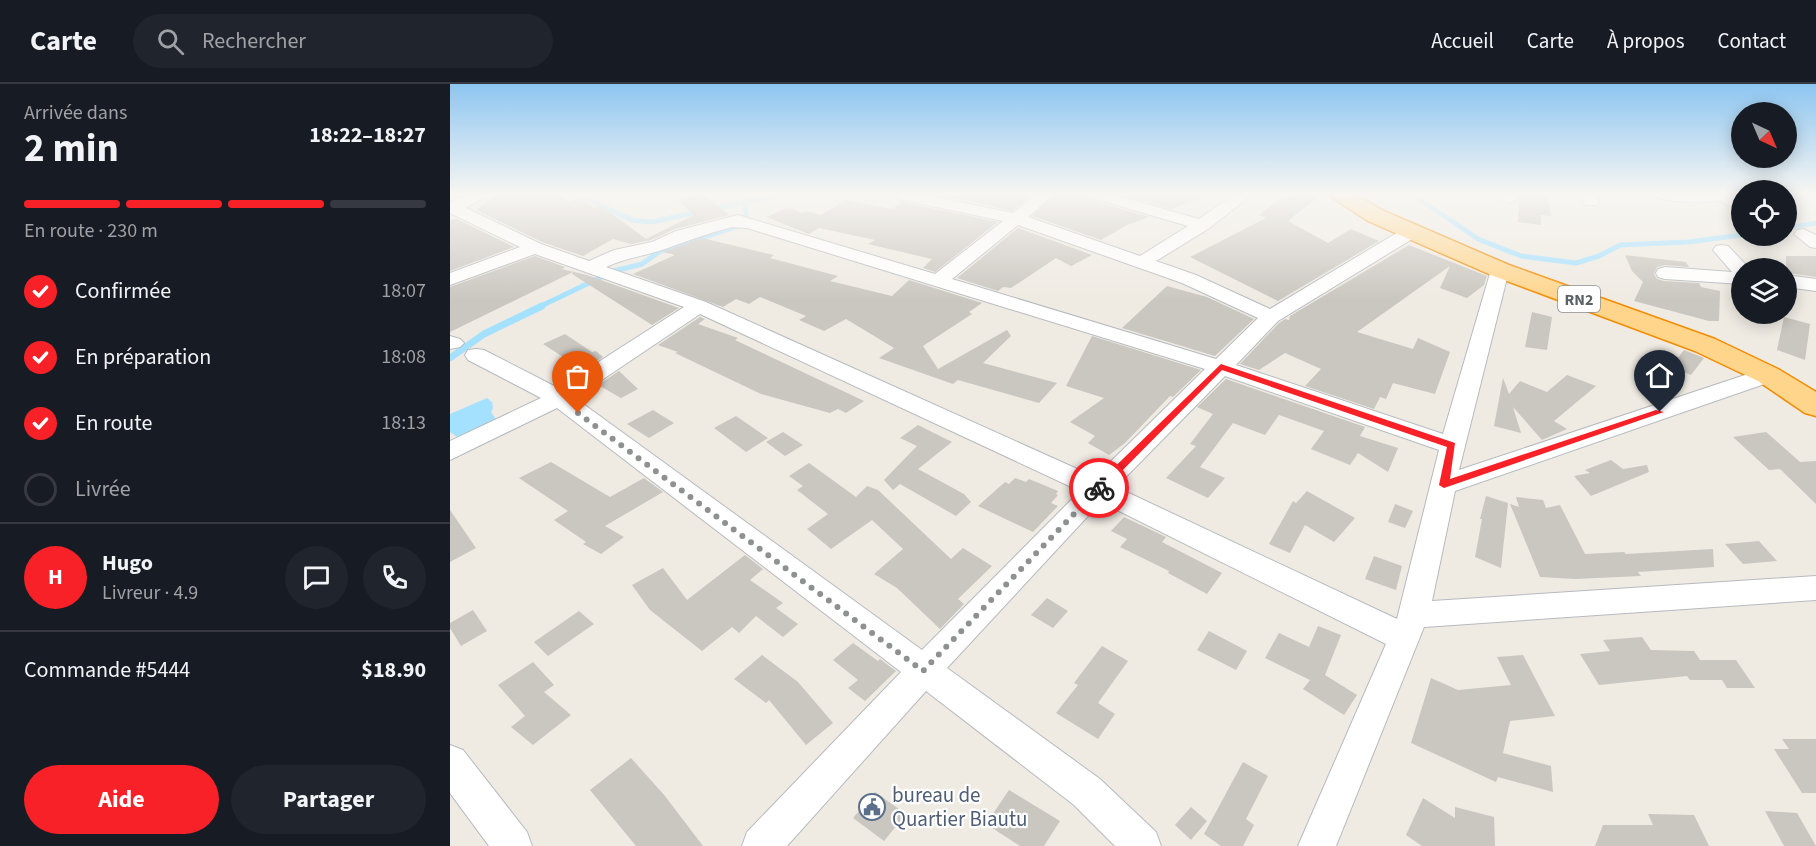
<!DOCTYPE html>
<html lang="fr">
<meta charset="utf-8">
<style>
:root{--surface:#171b24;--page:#20242c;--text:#f1f3f6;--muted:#9ea1a6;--line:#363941;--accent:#f82128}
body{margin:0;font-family:"Source Sans 3",sans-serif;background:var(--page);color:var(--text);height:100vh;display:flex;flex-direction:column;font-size:22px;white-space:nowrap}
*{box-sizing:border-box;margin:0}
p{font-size:20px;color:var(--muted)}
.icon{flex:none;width:33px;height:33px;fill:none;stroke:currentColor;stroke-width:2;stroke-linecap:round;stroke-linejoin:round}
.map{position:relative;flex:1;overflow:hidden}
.drawer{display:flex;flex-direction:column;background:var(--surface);width:450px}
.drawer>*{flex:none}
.needle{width:39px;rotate:136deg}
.tools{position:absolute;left:1281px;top:18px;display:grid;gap:12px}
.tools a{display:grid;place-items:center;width:66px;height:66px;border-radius:50%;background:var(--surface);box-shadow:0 3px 15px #0003;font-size:30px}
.pin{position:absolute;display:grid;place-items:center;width:51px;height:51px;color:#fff;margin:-62px -26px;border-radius:50% 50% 50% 0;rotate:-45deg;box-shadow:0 0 6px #0007}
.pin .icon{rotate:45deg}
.courier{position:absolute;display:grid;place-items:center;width:60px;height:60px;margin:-30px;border:4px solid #f82128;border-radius:50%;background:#fff;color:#222;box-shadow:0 2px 8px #0007}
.headline em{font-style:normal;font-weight:700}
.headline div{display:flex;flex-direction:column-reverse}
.headline{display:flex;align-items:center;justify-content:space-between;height:102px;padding:0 24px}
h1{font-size:39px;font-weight:700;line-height:45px}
.bar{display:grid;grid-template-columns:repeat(4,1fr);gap:9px 6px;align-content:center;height:72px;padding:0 24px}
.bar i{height:8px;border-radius:4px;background:var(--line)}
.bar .current{background:var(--accent)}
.bar p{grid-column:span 4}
.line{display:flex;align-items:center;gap:15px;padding:0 24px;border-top:2px solid var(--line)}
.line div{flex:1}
.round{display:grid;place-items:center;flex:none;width:63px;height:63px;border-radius:32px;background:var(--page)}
ol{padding:0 24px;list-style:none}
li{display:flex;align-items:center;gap:18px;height:66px}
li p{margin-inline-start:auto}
li .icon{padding:6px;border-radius:50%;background:var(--accent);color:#fff;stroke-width:4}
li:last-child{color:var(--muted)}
li i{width:33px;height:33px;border:3px solid var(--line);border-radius:50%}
.primary-button{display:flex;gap:12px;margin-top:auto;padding:12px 24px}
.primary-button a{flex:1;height:69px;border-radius:36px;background:var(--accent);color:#fff;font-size:24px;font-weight:700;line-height:69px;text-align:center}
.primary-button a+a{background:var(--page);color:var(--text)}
header{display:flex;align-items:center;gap:36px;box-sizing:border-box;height:84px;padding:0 30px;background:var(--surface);border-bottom:2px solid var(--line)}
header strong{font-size:28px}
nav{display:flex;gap:33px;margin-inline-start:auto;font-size:21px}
.search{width:420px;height:54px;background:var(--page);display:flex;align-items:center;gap:15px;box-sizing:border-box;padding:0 21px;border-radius:33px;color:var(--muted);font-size:22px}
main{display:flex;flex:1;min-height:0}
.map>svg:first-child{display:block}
.water{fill:#a4e1ff}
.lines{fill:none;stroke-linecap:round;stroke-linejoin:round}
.stream-far1{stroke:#a4e1ff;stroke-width:5}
.stream{stroke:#a4e1ff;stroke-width:7}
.building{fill:#cac6c0}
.minor-casing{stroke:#b6babf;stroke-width:2}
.highway-casing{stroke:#f38c00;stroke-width:3}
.minor{fill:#fff;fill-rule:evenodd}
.highway{fill:#ffd58b;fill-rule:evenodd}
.route{fill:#f82128}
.done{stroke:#8f9191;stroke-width:6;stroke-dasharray:0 10.8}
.labels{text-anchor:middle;stroke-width:4.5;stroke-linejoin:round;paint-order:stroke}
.shield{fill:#fff;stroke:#8c9093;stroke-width:1.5}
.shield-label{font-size:16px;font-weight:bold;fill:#5b6165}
.near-service-label{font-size:21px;fill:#4e5e75;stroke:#fff;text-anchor:start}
</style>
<header>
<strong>Carte</strong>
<div class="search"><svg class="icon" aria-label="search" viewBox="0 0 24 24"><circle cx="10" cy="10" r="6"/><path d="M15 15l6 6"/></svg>Rechercher</div>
<nav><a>Accueil</a><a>Carte</a><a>À propos</a><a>Contact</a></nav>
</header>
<main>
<section class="drawer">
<div class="headline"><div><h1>2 min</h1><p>Arrivée dans</p></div><em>18:22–18:27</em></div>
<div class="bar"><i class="current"></i><i class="current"></i><i class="current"></i><i></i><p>En route · 230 m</p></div>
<ol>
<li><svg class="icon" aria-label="check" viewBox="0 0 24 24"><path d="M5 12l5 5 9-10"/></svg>Confirmée<p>18:07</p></li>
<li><svg class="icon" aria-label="check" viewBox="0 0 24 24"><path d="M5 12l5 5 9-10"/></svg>En préparation<p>18:08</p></li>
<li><svg class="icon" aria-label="check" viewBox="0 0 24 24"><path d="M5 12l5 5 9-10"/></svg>En route<p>18:13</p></li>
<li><i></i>Livrée</li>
</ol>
<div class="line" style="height:108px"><b class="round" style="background:var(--accent);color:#fff">H</b><div><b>Hugo</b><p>Livreur · 4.9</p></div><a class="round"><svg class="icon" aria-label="chat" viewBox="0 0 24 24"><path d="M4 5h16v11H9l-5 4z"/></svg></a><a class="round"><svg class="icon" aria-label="phone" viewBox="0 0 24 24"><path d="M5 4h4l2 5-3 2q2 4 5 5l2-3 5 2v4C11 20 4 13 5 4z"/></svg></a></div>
<div class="line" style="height:78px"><div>Commande #5444</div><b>$18.90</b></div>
<div class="primary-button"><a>Aide</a><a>Partager</a></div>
</section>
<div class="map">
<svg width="1366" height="762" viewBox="0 0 1366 762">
<rect width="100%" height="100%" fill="#efebe3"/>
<path class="water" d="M37,314L42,318L43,324L41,328L47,337L10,355L0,348V330Z"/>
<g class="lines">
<path class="stream-far1" d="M126,110L182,136L201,138L335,110
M962,110L1028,155L1071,172L1126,179L1149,172L1170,161L1238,158L1292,151
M1336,144L1366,139
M89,223L164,187L192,180L210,167L288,142L296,131L295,117"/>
<path class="stream" d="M0,274L34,250L92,222"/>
</g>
<path class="building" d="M47,110H109L118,118L132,114L144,124L152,122L196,155L244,131L227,115L253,110L279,131L225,145L201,156L181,160L163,155L133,172L92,158L26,126Z
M488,110H583L562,127Z
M606,110H635L638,115L699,133L677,141L651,156L582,132Z
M668,110H756V112L721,125Z
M851,110H872L838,137L878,159L901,145L929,157L828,217L740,173L816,134L809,131L826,118Z
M1070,110H1097L1101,132L1091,131V141L1068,138Z
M395,116L442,125L452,118L548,138L485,188L473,184L482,175L418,160L425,156L369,144L359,150L316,133L339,123L352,129L357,127L371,131Z
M7,135L64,163L0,187V136Z
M568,144L642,171L621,182L606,174L561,204L553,203L548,207L507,194Z
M252,154L324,171L320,174L388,192L380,197L442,212L459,196L532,219L519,228L522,230L473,262L488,285L557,246L561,252L533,279L607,299L589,319L508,296L503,300L429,274L444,264L396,235L374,247L349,236L356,232L310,213L299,220L286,215L273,223L183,190L225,171L213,168Z
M959,161L1037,192L1034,201L1017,214L990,204L1000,182L907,248L963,265L968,254L1000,268L985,310L943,299L936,315L930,313L924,325L855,302L871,285L835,269L809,286L790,280L829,239L835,235L839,236L840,232Z
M1175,171L1236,178L1239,183L1215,181L1207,183L1204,190L1207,195L1214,197L1249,199L1251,203L1270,207L1269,237H1259L1184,217L1193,198L1182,187Z
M85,172L115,183L112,185L137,191L229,224L202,241L122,190L123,188L0,248V203Z
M1336,172H1366V193L1339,189L1336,187Z
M717,202L757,213L804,235L765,272L672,244Z
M1082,228L1102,233L1097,266L1075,263Z
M250,233L255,235L248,240L288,254L285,256L414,317L396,329L388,325L380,329L311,310L225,269L228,268L208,261Z
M1334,233L1360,240L1355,276L1327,266Z
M115,250L142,268L146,267L153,273L133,286L93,260Z
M642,252L751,286L723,313L720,312L675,359L659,371L638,359L645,352L620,338L654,314L616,302Z
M1234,266L1254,274L1241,291L1221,283Z
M169,287L188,305L171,314L148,301Z
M1215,287L1234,295L1221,310L1202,302Z
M1117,291L1146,302L1104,337L1117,345L1092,356L1063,323L1071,349L1044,342L1053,294L1059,310L1070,297L1097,308Z
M776,295L915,343L910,352L948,364L938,388L908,369L900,381L861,365L874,347L829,331L815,351L783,339L750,383L775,394L758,414L716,394L746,362L740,360L763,330L747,323Z
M203,326L224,339L199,354L177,340Z
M286,332L318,354L296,368L264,344Z
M468,341L502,358L468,385L514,410L521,418L506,432L450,400L443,406L434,396L467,362L450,354Z
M333,348L353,361L335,372L316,358Z
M1316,348L1350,378L1366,377V420L1330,385L1319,386L1283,353Z
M1161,376L1173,385L1197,381L1199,388L1141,412L1124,392L1140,389L1135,386Z
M101,378L160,413L194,394L213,408L155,442L174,453L151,470L133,460L136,458L104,436L118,427L69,394Z
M359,379L406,413L417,402L428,406L501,475L513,464L542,482L508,515L514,520L490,545L447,504L424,490L453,465L422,436L381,465L357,445L378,430L347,406L353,402L339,392Z
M565,394L576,398L579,395L608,407L606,410L608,411L601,419L608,422L583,448L528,422L555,398L559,400Z
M857,407L905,434L884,458L855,441L840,469L819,460L843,417L846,419Z
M1036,412L1058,419L1051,484L1025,473L1032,435H1030Z
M1066,413L1093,416L1096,424L1110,421L1135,470L1174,468L1176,470L1263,465L1264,483L1188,488L1191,492L1125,495L1090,493L1060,420L1069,423Z
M945,420L963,427L955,444L938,438Z
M0,426L26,464L0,478Z
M674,433L716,453L712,458L772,489L757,510L718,489L719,487L670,463L677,455L661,447Z
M1309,457L1327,477L1293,480L1275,460Z
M295,471L313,485L300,496L333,519L326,524L348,540L333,553L306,532L289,549L282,543L252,567L200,526L182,501L213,484L237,516Z
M924,472L952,482L946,506L915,495Z
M597,514L618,527L603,544L581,531Z
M23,526L37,547L11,562L0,544V539Z
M129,527L144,540L98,572L84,558Z
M868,542L891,551L875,591L907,611L894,631L853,605L860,596L815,574L829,549L859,563Z
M759,547L797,567L786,586L747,566Z
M1192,553L1201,566L1244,567L1250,576H1286L1305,604H1277L1272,596H1240L1237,592L1149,601L1130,570L1160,567L1153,556Z
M403,559L428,577L430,575L446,587L415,617L398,604L408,596L383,576Z
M652,562L678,577L648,619L665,630L648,655L606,629L628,601L624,599Z
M312,571L348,598L383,639L356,661L319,616L316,619L284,595Z
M1073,571L1105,632L1060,637L1053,669L1101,682L1103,708L1048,693L1046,698L961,659L981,594L1008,606L1061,601L1047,573Z
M83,578L104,601L94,608L121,631L83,661L61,643L75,632L48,601Z
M1332,655H1366V709H1352L1324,665H1339Z
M181,674L215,712L253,762H186L140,706Z
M793,678L818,692L796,735L804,741L793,762H771L754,750Z
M559,706L610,737L594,762H570L536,740Z
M425,708L456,730L434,757L403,734Z
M973,714L1005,734V723L1044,733L1045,762H972L956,751Z
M741,723L757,737L741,756L725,741Z
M1315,727L1347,729L1366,762H1334Z
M1198,730L1244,731L1259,762H1145L1153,741H1203Z"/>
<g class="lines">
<defs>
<path id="minor" d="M19,110H39L16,124L91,160L139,177L164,166L202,158L226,147L288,131L485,190L553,137L448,115L442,113L440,110H470L563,129L586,110H604L578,133L690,172L738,142L639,113L637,110H661L749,135L785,110H803L758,145L706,177L746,191L820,225L955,144H967L970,148L967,152L828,237L786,281L993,350L1041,186L1043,182H1057L1059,186L1009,386L1310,286L1318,284L1326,286L1329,291L1326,296L1005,407L982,517L1366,492V516L974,543L886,762H848L936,560L651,418L497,584L650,695L706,748L711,762H665L624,721L476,607L337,762H292L297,748L451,588L107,324L0,376V357L91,314L18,276L15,271L18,266L26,265L34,266L108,304L234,223L85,170L0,201V189L70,163L0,129V118ZM568,141L732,199L808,234L766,275L502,195ZM282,143L297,144L755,285L645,393L256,218L156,183C175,174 195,172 215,165C237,157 259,149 282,143ZM250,230L630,407L472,566L125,314ZM775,292L989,366L947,535L666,403Z
M1052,110H1068V114L1060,119L1054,117Z
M1130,110H1146L1149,118L1147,121H1135Z
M1203,110H1281L1292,116V129L1269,116C1258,120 1211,119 1203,110Z
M1353,145L1366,151V164L1360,163L1344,150L1347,146Z
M1272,161L1278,162L1299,184H1292V200L1215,195L1208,193L1206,189L1208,185L1215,183L1282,188L1263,166L1266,162Z
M1336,191L1366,195V207L1336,203Z
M0,252L10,255L14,259L10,263L0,265Z
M0,661L13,666L77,748L82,762H39L0,709Z"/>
<path id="highway" d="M880,110H904L934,127L1059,181L1265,255L1328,285L1366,308V332L1355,329L1308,297L1245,267L1041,191L918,137L883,114Z"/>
</defs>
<use href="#minor" class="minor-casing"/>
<use href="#highway" class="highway-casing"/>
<use href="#minor" class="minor"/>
<use href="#highway" class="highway"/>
</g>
<linearGradient id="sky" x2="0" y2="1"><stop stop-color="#8dc6f1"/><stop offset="0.51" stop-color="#f8f6f2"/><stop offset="1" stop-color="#f8f6f2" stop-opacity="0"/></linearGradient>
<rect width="1366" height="216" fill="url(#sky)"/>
<path class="route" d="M771,280L1005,359L1000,395L1206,326L1214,328L994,404L989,401L997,363L772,286L653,406H646V401Z"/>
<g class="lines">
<path class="done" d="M128,329L473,587L649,404"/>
</g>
<defs>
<symbol id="civic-ring" viewBox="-11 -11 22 22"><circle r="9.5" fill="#fff" stroke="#5c6f8a" stroke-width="1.5"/><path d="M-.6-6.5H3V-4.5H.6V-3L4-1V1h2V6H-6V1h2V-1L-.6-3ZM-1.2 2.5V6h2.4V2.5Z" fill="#5c6f8a"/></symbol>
</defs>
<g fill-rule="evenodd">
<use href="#civic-ring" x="407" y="708" width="30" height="30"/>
</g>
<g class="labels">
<rect class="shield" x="1108" y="202" width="42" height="26" rx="4.5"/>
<g class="shield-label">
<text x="1129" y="221">RN2</text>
</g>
<g class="near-service-label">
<text x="442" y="718">bureau de<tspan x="442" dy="24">Quartier Biautu</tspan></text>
</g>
</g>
</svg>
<div class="tools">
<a><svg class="needle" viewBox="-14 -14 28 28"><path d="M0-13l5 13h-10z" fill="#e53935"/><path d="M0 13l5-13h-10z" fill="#9ea1a6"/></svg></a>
<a><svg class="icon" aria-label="locate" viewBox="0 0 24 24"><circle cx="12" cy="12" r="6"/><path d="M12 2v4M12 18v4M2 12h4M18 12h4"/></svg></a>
<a><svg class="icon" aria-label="layers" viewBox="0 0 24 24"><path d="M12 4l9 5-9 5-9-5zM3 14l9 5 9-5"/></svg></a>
</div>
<div class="pin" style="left:128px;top:329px;background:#ea580c"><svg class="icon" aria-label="bag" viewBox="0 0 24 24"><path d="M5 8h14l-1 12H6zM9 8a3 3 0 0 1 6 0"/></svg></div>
<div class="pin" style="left:1210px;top:328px;background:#1f2937"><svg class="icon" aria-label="home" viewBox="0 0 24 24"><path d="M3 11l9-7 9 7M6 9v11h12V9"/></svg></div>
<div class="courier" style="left:649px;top:404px"><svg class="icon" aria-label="bike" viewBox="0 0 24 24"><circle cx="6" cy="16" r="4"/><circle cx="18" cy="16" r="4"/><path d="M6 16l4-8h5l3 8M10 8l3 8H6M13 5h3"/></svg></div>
</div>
</main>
